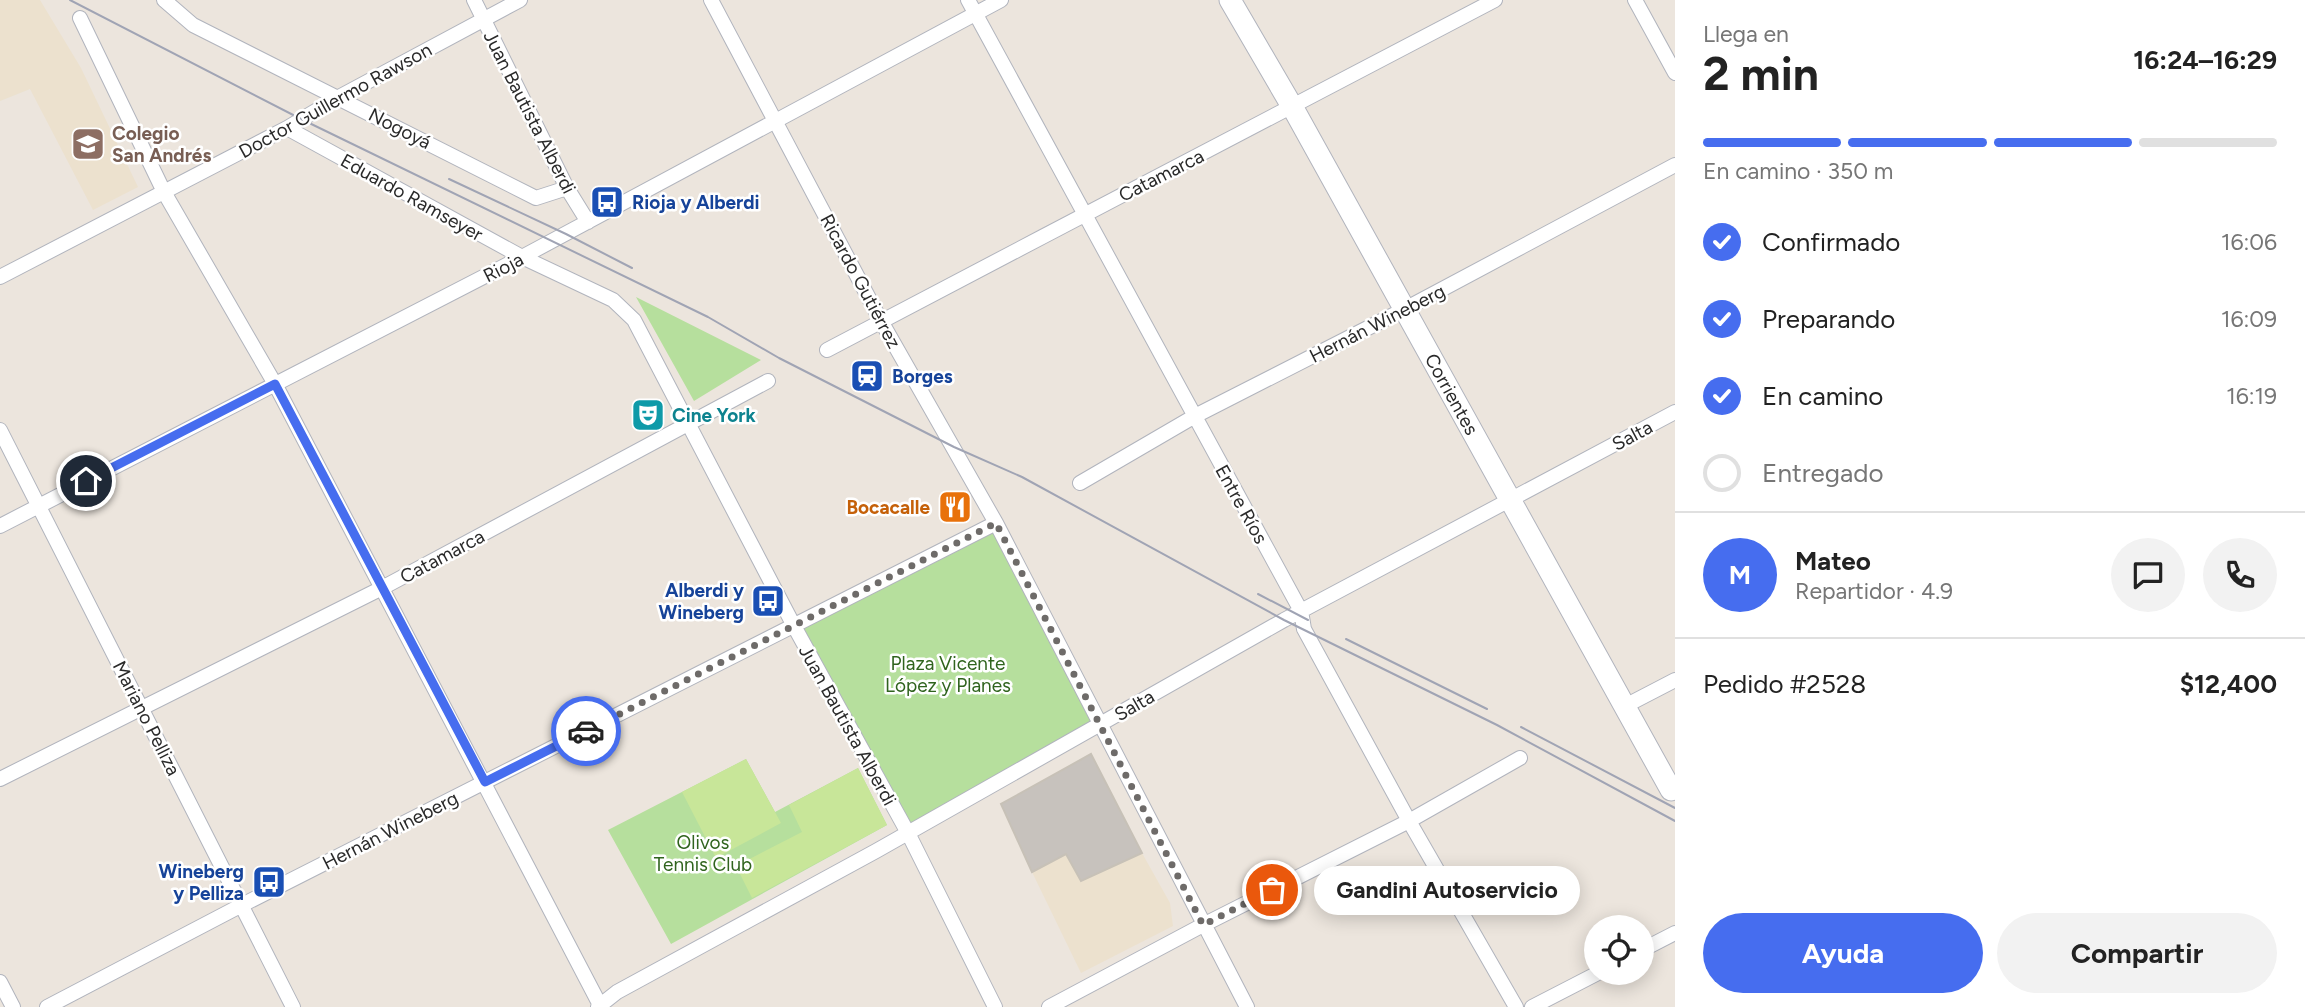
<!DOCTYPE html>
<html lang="es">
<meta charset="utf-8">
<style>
:root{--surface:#fff;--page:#f2f2f2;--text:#222;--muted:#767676;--line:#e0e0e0;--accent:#466def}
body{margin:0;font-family:Figtree,sans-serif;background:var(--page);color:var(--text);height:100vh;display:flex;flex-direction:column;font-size:26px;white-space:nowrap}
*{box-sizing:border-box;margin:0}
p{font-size:23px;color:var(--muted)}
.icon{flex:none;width:38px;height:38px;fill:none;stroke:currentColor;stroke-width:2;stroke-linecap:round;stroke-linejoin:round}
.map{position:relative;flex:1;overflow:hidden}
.panel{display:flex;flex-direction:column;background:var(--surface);width:630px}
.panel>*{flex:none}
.controls{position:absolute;left:1584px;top:915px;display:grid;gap:14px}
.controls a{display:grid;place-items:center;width:70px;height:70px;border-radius:50%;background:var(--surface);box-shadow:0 4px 18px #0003;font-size:35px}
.pin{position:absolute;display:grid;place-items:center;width:60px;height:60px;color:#fff;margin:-30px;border:4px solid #fff;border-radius:50%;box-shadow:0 2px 7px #0007}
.courier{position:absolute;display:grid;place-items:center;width:70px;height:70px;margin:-35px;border:5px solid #466def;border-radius:50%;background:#fff;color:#222;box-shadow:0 2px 9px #0007}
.bubble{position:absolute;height:49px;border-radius:24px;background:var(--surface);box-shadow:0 4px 18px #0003;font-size:23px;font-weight:700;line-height:49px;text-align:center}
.summary em{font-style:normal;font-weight:700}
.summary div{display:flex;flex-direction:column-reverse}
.summary{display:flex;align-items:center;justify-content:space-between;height:119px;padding:0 28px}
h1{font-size:46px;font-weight:700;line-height:52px}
.bar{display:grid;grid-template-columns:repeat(4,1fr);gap:10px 7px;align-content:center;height:84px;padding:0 28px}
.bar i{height:9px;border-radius:5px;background:var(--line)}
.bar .current{background:var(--accent)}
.bar p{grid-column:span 4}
.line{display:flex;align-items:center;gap:18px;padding:0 28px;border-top:2px solid var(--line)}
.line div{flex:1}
.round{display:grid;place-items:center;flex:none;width:74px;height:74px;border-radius:37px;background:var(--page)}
ol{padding:0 28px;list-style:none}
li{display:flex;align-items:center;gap:21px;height:77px}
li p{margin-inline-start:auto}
li .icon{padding:7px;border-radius:50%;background:var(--accent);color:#fff;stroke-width:4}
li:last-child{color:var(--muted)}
li i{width:38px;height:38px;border:4px solid var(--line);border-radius:50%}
.button{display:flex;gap:14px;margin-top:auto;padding:14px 28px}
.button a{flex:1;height:80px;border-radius:42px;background:var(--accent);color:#fff;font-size:28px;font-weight:700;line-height:80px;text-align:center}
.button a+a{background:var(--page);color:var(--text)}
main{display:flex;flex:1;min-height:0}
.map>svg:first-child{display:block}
.education{fill:#ece1ce}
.green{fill:#b6df9d}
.pitch{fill:#c8e699}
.building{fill:#c7c2bd;stroke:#c7c1b7;stroke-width:2}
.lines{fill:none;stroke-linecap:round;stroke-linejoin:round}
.street-casing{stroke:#b1b4bd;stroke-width:16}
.secondary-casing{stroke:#b1b4bd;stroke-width:23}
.street{stroke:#fff;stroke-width:14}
.secondary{stroke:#fff;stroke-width:21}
.tram{stroke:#a0a4b4;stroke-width:2}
.done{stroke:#6e6b69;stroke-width:7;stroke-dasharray:0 12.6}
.route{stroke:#466def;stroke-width:9}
.labels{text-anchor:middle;stroke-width:5;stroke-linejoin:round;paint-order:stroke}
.street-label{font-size:19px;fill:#2a2a2a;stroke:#fff}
.education-label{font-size:19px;font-weight:bold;fill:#785e54;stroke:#fff;text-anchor:start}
.transit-label{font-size:19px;font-weight:bold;fill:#164399;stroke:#fff;text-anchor:start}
.culture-label{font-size:19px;font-weight:bold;fill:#0d838f;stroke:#fff;text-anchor:start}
.food-label{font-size:19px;font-weight:bold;fill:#c56008;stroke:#fff;text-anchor:end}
.park-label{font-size:19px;fill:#30641e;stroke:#fff}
</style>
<main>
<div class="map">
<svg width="1675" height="1007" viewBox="0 0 1675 1007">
<rect width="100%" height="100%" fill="#ece5dd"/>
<path class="education" d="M0,0H40L81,68L138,187L93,210L30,89L0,101Z
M1142,853L1170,903L1173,926L1081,973L1032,872L1066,854L1081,881Z"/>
<path class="green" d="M636,297L761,360L694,401Z
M996,523L1100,725L908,833L794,626Z
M746,759L775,812L858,768L887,825L671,944L608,830Z"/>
<path class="pitch" d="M746,759L781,823L716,858L682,792Z
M858,768L887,825L752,898L736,866L802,832L789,805Z"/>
<path class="building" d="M1091,754L1142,853L1081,881L1066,854L1032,872L1001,804Z"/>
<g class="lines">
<defs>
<path id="street" d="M164,0L193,25L536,198L567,188
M474,0L567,188L588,222
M711,0L881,321L996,523L1247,1007
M968,0L1301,611L1304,629L1409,821L1516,1007
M1635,0L1675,73
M80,18L164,192L275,384L601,1007
M287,128L522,257L613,300L634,320L794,626L908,833L995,1007
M0,277L287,128L339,97L520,0
M827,350C1049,232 1274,118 1495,0
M0,430L293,1007
M1080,483L1195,416L1405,309L1675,165
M0,526L522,257L1001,0
M1625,706L1675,680
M0,779L382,588L768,381
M1642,950L1675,933
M0,982L13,1007
M47,1007L242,905L996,523
M598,1007L617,992L876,851L1284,620L1675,412
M1049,1007L1203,925L1409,821L1520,758
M1532,1007L1598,973"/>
<path id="secondary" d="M1230,0L1293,108L1671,790"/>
</defs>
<use href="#street" class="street-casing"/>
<use href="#secondary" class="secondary-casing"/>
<use href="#street" class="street"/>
<use href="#secondary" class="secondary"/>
<path class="tram" d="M70,0L301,119L708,317L779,358L954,447L1022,477L1284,620L1497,725L1675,821
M449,179L566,234L632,268
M1258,594L1308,620
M1346,639L1487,709
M1521,727L1675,808"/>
</g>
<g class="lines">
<path class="done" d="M586,731L996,523L1203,925L1272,890"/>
<path class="route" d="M86,481L275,384L485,782L586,731"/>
</g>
<defs>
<symbol id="school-square" viewBox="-11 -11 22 22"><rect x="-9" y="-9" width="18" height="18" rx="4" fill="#8d6e63" stroke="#fff"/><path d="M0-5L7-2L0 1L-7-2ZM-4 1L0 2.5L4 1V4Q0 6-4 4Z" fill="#fff"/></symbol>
<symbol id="bus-square" viewBox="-11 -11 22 22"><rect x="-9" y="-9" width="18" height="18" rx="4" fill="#1a4fb4" stroke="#fff"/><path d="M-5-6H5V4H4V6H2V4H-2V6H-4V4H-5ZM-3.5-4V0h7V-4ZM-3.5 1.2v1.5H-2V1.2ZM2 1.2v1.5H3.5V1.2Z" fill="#fff"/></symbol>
<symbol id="station-square" viewBox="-11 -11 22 22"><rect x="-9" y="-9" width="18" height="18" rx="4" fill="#1a4fb4" stroke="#fff"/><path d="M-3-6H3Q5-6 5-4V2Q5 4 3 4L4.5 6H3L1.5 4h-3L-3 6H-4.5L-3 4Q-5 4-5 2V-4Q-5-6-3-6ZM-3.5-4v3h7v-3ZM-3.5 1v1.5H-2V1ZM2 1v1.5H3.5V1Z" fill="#fff"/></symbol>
<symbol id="theatre-square" viewBox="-11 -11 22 22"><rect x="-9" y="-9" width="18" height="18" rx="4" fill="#0f9aa8" stroke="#fff"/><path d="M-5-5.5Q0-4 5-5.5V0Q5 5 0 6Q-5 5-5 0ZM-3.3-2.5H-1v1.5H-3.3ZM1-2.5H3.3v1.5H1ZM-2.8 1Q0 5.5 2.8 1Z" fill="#fff"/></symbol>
<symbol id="restaurant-square" viewBox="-11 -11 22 22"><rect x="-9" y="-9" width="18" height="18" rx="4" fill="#e8710a" stroke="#fff"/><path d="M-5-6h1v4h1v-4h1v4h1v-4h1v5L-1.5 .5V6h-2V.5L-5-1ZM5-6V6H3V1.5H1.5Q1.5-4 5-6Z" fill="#fff"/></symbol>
</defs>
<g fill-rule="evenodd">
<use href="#school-square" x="69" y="125" width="38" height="38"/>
<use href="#bus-square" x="588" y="183" width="38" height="38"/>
<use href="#station-square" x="848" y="357" width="38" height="38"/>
<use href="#theatre-square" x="629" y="396" width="38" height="38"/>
<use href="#restaurant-square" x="936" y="488" width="38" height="38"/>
<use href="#bus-square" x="749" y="582" width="38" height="38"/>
<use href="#bus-square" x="250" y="863" width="38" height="38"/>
</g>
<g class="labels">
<g class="street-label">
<text transform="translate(335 100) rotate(-29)" y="7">Doctor Guillermo Rawson</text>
<text transform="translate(530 112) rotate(63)" y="7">Juan Bautista Alberdi</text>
<text transform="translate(400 128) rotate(27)" y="7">Nogoyá</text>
<text transform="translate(1161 175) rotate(-27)" y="7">Catamarca</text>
<text transform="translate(412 197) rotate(29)" y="7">Eduardo Ramseyer</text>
<text transform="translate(503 267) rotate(-27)" y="7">Rioja</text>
<text transform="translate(861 281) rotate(62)" y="7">Ricardo Gutiérrez</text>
<text transform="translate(1377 323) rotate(-27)" y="7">Hernán Wineberg</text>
<text transform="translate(1452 394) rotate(61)" y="7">Corrientes</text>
<text transform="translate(1632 435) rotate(-28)" y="7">Salta</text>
<text transform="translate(1242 504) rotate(61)" y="7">Entre Ríos</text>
<text transform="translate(442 556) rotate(-28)" y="7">Catamarca</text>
<text transform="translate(1134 705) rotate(-30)" y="7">Salta</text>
<text transform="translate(147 718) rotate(63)" y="7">Mariano Pelliza</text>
<text transform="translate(848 725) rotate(61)" y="7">Juan Bautista Alberdi</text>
<text transform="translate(390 830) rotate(-27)" y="7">Hernán Wineberg</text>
</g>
<g class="education-label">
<text x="112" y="140">Colegio<tspan x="112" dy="22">San Andrés</tspan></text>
</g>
<g class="transit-label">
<text x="632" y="209">Rioja y Alberdi</text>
<text x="892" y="383">Borges</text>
<text x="744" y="597" text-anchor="end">Alberdi y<tspan x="744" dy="22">Wineberg</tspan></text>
<text x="244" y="878" text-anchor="end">Wineberg<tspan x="244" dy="22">y Pelliza</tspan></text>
</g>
<g class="culture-label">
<text x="672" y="422">Cine York</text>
</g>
<g class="food-label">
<text x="930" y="514">Bocacalle</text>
</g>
<g class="park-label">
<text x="948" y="670">Plaza Vicente<tspan x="948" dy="22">López y Planes</tspan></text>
<text x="703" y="849">Olivos<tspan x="703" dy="22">Tennis Club</tspan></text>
</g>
</g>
</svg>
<div class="controls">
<a><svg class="icon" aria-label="locate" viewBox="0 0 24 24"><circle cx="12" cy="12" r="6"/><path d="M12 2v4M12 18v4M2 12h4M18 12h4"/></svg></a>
</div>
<div class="pin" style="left:1272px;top:890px;background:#ea580c"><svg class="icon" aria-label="bag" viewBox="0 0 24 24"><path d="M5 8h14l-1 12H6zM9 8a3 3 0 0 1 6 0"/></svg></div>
<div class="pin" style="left:86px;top:481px;background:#1f2937"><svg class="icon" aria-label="home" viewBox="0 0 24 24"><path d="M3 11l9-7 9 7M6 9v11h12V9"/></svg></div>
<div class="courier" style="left:586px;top:731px"><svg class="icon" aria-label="car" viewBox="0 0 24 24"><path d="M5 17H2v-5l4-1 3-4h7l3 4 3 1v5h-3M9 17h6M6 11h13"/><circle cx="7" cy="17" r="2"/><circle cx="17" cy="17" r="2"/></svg></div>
<div class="bubble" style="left:1314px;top:866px;width:266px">Gandini Autoservicio</div>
</div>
<section class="panel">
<div class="summary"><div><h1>2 min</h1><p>Llega en</p></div><em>16:24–16:29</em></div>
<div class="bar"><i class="current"></i><i class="current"></i><i class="current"></i><i></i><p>En camino · 350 m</p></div>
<ol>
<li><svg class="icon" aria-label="check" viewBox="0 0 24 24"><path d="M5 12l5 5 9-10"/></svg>Confirmado<p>16:06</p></li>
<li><svg class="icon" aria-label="check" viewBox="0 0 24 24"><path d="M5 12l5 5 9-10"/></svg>Preparando<p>16:09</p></li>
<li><svg class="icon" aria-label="check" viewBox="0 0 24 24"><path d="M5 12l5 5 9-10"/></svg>En camino<p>16:19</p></li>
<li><i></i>Entregado</li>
</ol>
<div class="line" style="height:126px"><b class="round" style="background:var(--accent);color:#fff">M</b><div><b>Mateo</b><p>Repartidor · 4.9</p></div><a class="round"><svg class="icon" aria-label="chat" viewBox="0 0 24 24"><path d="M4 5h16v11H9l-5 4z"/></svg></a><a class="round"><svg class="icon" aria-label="phone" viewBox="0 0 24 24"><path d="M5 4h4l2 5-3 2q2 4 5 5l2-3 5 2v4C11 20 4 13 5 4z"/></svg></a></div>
<div class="line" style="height:91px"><div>Pedido #2528</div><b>$12,400</b></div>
<div class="button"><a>Ayuda</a><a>Compartir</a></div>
</section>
</main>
